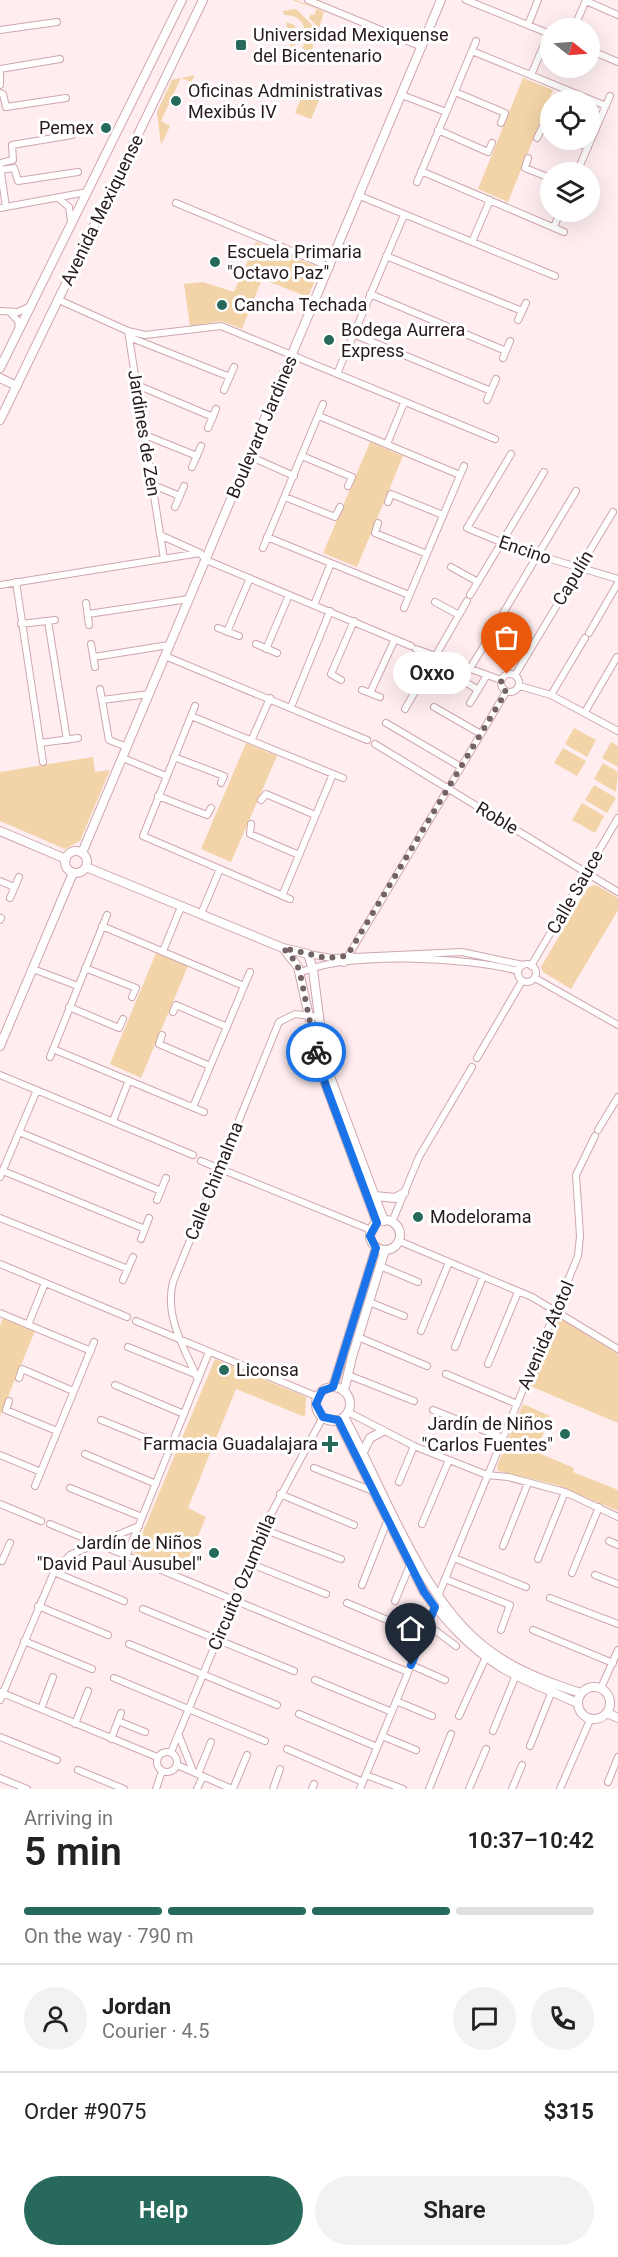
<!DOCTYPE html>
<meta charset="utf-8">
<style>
:root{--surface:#fff;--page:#f2f2f2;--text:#222;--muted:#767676;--line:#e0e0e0;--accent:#276a5c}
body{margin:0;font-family:Roboto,sans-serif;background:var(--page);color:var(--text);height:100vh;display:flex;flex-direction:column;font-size:22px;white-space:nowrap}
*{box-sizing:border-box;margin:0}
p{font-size:20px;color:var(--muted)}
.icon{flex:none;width:33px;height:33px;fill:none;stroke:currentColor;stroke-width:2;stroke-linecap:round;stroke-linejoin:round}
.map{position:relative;height:1789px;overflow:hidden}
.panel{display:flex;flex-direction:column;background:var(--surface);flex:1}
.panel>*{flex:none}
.needle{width:39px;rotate:107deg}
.controls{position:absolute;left:540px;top:18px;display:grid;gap:12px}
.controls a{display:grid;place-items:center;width:60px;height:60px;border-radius:50%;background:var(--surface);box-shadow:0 6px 24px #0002;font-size:30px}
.pin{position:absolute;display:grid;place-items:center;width:51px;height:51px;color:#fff;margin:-62px -26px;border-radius:50% 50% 50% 0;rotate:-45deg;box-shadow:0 0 6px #0007}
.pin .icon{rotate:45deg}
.courier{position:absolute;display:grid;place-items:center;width:60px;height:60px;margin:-30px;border:4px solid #1a73e8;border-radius:50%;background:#fff;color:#222;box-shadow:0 2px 8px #0007}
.bubble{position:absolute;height:42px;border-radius:21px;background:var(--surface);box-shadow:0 6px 24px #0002;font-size:20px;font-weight:600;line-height:42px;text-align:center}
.headline em{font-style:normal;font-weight:600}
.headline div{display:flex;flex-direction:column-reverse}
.headline{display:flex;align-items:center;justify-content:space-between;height:102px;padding:0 24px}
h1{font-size:39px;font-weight:600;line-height:45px}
.bar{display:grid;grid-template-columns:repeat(4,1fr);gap:9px 6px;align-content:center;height:72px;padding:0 24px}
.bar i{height:8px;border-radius:4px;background:var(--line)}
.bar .active{background:var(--accent)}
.bar p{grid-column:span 4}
.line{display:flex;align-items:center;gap:15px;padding:0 24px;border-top:2px solid var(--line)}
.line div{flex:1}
.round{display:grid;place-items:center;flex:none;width:63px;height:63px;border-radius:32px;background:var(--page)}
.button{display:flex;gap:12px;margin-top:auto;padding:12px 24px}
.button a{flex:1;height:69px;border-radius:36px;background:var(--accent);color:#fff;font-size:24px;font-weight:600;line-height:69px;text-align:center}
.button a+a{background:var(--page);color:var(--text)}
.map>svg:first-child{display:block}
.green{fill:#f3d4a8}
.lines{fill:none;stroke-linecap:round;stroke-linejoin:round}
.street-casing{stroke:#cea7ac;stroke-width:8}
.secondary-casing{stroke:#cea7ac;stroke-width:10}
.street{stroke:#fff;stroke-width:6}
.secondary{stroke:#fff;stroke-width:8}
.done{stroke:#736365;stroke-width:6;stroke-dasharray:0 10.8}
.route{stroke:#1a73e8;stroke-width:8}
.poi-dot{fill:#276a5c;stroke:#fff;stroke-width:2}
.labels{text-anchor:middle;stroke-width:6;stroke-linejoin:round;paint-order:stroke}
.poi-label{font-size:18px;fill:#28191b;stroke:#fff;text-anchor:start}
.street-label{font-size:18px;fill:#28191b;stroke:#fff}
</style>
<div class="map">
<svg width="618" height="1789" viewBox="0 0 618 1789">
<rect width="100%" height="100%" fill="#ffedef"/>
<path class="green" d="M292,0H296L324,12L319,28L309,18L311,14L315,15L316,9Z
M296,9L318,31L308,61L300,58C306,40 311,15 284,15L283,11Z
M286,22L294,25L298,33L296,43L291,48Z
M195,75L191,82L181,78L161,121L170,126L161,145L157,112L172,80Z
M523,78L553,90L508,202L478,189Z
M306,86L322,93L311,119L295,113Z
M256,242L320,268L308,297L262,279L242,329L222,321L190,326L184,284L203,282L234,292Z
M370,442L403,456L357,567L323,553Z
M574,728L596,740L587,757L565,744Z
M611,742L618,746V767L602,758Z
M246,743L277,756L231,862L201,849Z
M563,748L586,761L577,776L554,763Z
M93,757L95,772L110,770L80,841L65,849L0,821V772Z
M603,763L618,772L616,792L594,779Z
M594,785L616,798L607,813L585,800Z
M582,803L604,816L595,833L572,820Z
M596,885L618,898V910L571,989L543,972L541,967L588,887Z
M156,953L188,966L141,1078L110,1064Z
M558,1317L618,1354V1423L530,1386Z
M3,1318L35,1331L0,1416V1326Z
M215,1359L306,1397L305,1417L236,1389L188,1508L206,1517L183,1572L134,1553Z
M523,1404L550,1416L536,1452L574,1468L573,1472L618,1490V1511L557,1485L498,1471L497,1466Z"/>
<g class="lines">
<defs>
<path id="street" d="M308,0L422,47
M466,0L550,34
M586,1L618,15
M528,25L538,0
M574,28L586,0
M0,30L57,22
M590,50L618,62
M472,51L606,106
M0,69L60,59
M0,72V85
M531,75L549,33
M455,92L505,113L501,123
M0,93L3,94L6,107L66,98
M402,95L446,112
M438,130L488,152L492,143
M537,138L542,128L550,132
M569,140L588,147
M528,158L525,168L550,178
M0,163L13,160L12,145L72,135
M0,166L6,207
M0,170L14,168L18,181L78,172
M421,171L564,232
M577,172L610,96
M417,182L476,41
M360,196L555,276
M58,198L69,207L71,221
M176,203L330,267
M0,208L87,192
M554,227L560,212
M472,242L490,200
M386,256L522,311
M370,294L506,351
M59,300L128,331L145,335L221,326L495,439
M0,311L18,312L29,307
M10,312L18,321L19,329
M518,320L526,303
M128,331L164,559
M353,334L491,391
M129,337L230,377
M503,358L510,341
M337,374L404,215
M137,385L213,417
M224,390L234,367
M487,400L496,379
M319,416L460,475
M208,428L216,409
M145,435L197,456
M387,444L404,403
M511,454L467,528L520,550L618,579
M249,456L294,476
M302,456L352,477L348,486
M192,467L201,446
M153,485L180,496
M285,497L335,517L340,507
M388,502L391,494L443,515
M175,507L184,486
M378,523L375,533L427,554
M160,535L200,553L206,560L411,646
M267,537L409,595
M263,548L323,404
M451,567L478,582
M16,582L43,762
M0,585L200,553
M470,595L544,472
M435,602L459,615
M86,603L89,625
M314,605L331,563
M404,608L464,466
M88,614L189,599
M502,615L576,491
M48,621L67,740
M21,624L55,620
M218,628L239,636
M227,632L250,578
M589,633L618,583
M91,644L95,667
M256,644L277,653
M266,649L289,595
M416,649L501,680
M165,656L367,740
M94,657L169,645
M469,670L499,621
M451,673L478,690
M501 683a9 9 0 1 1 18 0a9 9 0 1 1-18 0Z
M515,675L613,512
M341,680L331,674L354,621
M520,686L551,695L618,731
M100,689L109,740L127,747
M362,690L380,697
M370,693L395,639
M551,695L585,638
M102,700L149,694
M470,703L487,675
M195,706L143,836L290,899
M291,707L330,611
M434,707L481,734
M405,709L467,601
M585,712L617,657
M191,716L343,778
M386,723L461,767
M252,739L270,698
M40,743L78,738
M375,744L618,892
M174,757L224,776L221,783
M123,758L166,776
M158,796L207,815L211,808
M261,800L266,794L315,815
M251,824L250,834L299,855
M0,881L14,887
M282,896L333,774
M10,898L19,877
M201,914L220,869
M0,920L1,918
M102,926L244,986
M163,951L181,907
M308,954L332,958L462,952L523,965
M344,963L506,692
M518 973a9 9 0 1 1 18 0a9 9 0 1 1-18 0Z
M531,966L618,818
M85,968L136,988L132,997
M33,969L78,986
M299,973C348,951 467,957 518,971
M535,978L618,1025
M69,1007L119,1028L123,1019
M173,1012L176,1005L227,1027
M162,1035L159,1044L210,1066
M53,1049L204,1112
M50,1057L107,915
M477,1058L522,981
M0,1075L193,1155
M193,1107L250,972
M113,1121L129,1080
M598,1130L618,1097
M19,1132L161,1191
M201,1161L371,1230
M3,1171L145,1229
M0,1177L37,1090
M157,1200L166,1178
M0,1218L128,1269
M392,1222L419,1157L472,1067
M141,1239L149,1218
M399,1241L532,1297L618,1349
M0,1264L127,1317
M380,1266L418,1282
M123,1280L133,1257
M369,1302L404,1316
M0,1313L91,1351
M136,1321L318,1397
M28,1325L45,1283
M421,1331L449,1262
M358,1337L427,1366
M128,1347L195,1374
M455,1347L483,1277
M488,1364L518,1292
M446,1374L517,1404
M348,1375L414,1401
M19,1378L22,1369L73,1391
M198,1380C185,1349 164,1317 173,1282L279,1022L295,1014L318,1017
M115,1385L184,1414
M9,1401L6,1410L57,1431
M433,1410L503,1438
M348,1412L414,1446L487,1475L508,1477L565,1492L618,1517
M101,1420L170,1448
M85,1454L156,1484
M0,1455L41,1472
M314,1468L373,1491
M399,1482L414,1446
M35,1486L94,1342
M70,1488L142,1517
M280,1494L354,1525
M0,1504L41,1521
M50,1524L408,1672
M422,1524L449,1460
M263,1529L341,1559
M609,1541L618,1545
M503,1546L528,1483
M126,1557L209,1352
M454,1558L526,1587
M538,1559L565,1492
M2,1561L10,1543
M249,1563L326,1594
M54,1572L124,1601
M572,1573L599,1507
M595,1575L618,1584
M445,1579L510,1605L501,1630
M362,1585L388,1519
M438,1596L578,1256L580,1236L576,1175L595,1136
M550,1598L618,1624
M395,1601L410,1565
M347,1603L423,1635
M38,1606L108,1635
M143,1609L294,1671
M428,1625L456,1646
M533,1630L613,1663
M24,1641L92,1669
M129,1644L277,1705
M411,1665L445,1680
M114,1678L265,1741
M315,1680L392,1712
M601,1688L618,1650
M0,1692L157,1757
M0,1700L54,1572L70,1555L139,1526
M396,1701L432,1716
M41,1709L53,1677
M299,1714L377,1747
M459,1716L486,1657
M118,1721L145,1732
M75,1724L88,1691
M493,1731L516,1675
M179,1736L193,1771
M382,1736L416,1750
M0,1737L57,1760
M111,1739L121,1713
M530,1746L552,1691
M287,1749L363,1782
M157 1762a10 10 0 1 1 20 0a10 10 0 1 1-20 0Z
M171,1752L263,1529L323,1417
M177,1765L232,1789
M78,1770L124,1789
M198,1774L211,1742
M366,1775L403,1789
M0,1778L27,1789
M608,1782L618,1757
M156,1789L162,1771
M197,1789L203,1776
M233,1789L247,1755
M273,1789L280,1769
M312,1789L314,1784
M360,1789L435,1607
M429,1789L451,1734
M469,1789L486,1749
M512,1789L522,1765
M560,1789L590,1720"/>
<path id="secondary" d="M0,368L182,0
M0,378L17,386
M0,420L203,0
M0,831L66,859
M65 862a11 11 0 1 1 22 0a11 11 0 1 1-22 0Z
M82,853L441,0
M86,867L283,948L308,954L313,970L325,1063L384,1221
M283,948L298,967L322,1075L377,1223
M0,1046L73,873
M375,1196L395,1198L404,1193
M370 1235a15 15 0 1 1 30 0a15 15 0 1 1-30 0Z
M333,1387L376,1248
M316 1404a17 17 0 1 1 34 0a17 17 0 1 1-34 0Z
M344,1391L352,1357L385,1250
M344,1417C385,1491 421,1601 490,1651C517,1671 549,1683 581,1693
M338,1420L424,1592C446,1621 470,1648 501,1667C525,1682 552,1691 577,1703
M363,1452L370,1438L383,1431
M578 1703a16 16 0 1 1 32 0a16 16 0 1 1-32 0Z
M607,1713L618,1718"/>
</defs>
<use href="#street" class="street-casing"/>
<use href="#secondary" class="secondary-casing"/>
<use href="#street" class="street"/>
<use href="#secondary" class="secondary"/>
</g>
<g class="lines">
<path class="done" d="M316,1052L300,973L296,962L283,948L326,958L347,956L506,692L502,687L501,680L507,674"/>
<path class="route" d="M316,1052L326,1086L377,1223L370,1236L376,1248L333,1387L322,1391L316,1404L323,1417L338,1420L424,1592L435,1607L411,1665"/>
</g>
<g class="poi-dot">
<rect x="235" y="39" width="12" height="12" rx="3"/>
<circle cx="176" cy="101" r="6"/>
<circle cx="106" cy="128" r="6"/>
<circle cx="215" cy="262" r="6"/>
<circle cx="222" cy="305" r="6"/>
<circle cx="329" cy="340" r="6"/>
<circle cx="418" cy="1217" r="6"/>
<circle cx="224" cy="1370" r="6"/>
<circle cx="565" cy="1434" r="6"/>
<path d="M327 1435h6v6h6v6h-6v6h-6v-6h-6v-6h6z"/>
<circle cx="214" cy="1553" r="6"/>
</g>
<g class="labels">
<g class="poi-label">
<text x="253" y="41">Universidad Mexiquense<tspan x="253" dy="21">del Bicentenario</tspan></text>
<text x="188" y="97">Oficinas Administrativas<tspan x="188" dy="21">Mexibús IV</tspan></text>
<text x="94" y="134" text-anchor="end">Pemex</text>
<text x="227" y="258">Escuela Primaria<tspan x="227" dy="21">"Octavo Paz"</tspan></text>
<text x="234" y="311">Cancha Techada</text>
<text x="341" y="336">Bodega Aurrera<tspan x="341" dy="21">Express</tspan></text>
<text x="430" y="1223">Modelorama</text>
<text x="236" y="1376">Liconsa</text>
<text x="553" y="1430" text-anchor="end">Jardín de Niños<tspan x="553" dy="21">"Carlos Fuentes"</tspan></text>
<text x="318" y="1450" text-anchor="end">Farmacia Guadalajara</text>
<text x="202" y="1549" text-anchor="end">Jardín de Niños<tspan x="202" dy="21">"David Paul Ausubel"</tspan></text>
</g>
<g class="street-label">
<text transform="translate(102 210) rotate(-64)" y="6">Avenida Mexiquense</text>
<text transform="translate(262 427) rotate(-67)" y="6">Boulevard Jardines</text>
<text transform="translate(144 433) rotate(81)" y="6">Jardines de Zen</text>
<text transform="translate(525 550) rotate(19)" y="6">Encino</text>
<text transform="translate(573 578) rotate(-59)" y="6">Capulín</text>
<text transform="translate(497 818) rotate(31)" y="6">Roble</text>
<text transform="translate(575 892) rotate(-60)" y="6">Calle Sauce</text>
<text transform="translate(214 1181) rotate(-68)" y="6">Calle Chimalma</text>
<text transform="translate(546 1335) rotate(-67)" y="6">Avenida Atotol</text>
<text transform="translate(242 1582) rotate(-67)" y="6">Circuito Ozumbilla</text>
</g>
</g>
</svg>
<div class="controls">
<a><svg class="needle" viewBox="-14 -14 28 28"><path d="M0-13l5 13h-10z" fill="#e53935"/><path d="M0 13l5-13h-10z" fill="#767676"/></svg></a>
<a><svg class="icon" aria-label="locate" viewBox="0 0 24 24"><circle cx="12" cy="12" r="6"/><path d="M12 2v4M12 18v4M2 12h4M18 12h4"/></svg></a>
<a><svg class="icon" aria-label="layers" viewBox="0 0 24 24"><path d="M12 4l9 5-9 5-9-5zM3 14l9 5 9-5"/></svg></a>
</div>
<div class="pin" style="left:507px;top:674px;background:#ea580c"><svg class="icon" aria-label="bag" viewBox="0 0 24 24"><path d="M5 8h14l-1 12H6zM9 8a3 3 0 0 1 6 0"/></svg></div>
<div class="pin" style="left:411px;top:1665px;background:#1f2937"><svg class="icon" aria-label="home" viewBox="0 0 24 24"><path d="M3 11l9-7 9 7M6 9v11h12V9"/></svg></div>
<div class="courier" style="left:316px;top:1052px"><svg class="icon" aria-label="bike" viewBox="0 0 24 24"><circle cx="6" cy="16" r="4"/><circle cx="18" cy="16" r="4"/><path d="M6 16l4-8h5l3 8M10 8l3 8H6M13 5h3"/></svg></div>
<div class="bubble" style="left:393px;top:652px;width:78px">Oxxo</div>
</div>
<section class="panel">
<div class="headline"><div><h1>5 min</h1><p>Arriving in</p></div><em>10:37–10:42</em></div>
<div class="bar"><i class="active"></i><i class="active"></i><i class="active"></i><i></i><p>On the way · 790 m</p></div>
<div class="line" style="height:108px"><a class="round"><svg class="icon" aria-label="person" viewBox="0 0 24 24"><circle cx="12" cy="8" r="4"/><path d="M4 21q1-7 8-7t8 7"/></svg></a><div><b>Jordan</b><p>Courier · 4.5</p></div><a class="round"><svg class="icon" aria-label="chat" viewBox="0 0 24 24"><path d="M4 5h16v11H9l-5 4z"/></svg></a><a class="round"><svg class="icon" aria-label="phone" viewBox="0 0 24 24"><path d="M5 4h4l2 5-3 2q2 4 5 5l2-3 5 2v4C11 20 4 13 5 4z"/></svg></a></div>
<div class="line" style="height:78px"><div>Order #9075</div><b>$315</b></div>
<div class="button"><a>Help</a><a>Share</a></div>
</section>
